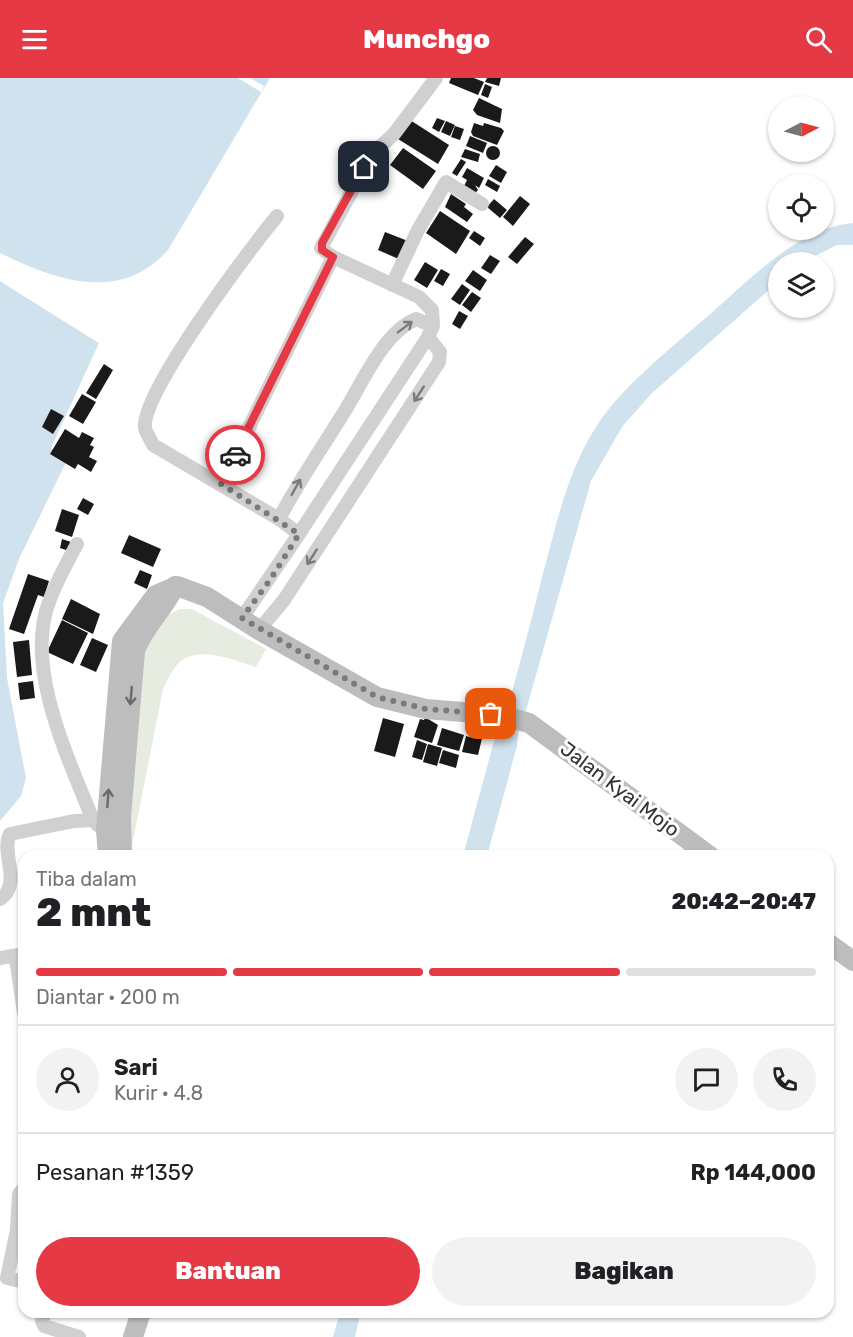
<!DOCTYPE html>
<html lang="id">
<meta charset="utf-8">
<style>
:root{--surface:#fff;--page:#f2f2f2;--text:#202124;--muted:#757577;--line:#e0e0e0;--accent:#e63946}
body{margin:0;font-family:Rubik,sans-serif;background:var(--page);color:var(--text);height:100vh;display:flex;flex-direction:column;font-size:22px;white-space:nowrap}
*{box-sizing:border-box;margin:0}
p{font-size:20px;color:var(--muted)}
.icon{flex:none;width:33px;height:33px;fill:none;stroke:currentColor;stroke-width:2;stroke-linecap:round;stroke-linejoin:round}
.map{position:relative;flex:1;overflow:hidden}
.panel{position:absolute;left:18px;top:772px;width:816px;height:468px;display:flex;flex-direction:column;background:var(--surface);border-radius:18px;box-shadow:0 2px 4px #0004}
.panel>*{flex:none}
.needle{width:39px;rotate:84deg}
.buttons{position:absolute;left:768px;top:18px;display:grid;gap:12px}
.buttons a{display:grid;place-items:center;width:66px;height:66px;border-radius:50%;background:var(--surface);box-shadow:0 2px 4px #0004;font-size:30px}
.pin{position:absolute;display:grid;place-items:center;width:51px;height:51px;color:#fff;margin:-26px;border-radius:12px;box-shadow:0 3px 9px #0006}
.courier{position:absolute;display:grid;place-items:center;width:60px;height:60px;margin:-30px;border:4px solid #e63946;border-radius:50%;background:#fff;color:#222;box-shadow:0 2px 8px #0007}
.head em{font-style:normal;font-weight:800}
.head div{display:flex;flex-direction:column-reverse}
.head{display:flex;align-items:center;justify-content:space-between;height:102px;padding:0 18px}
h1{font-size:39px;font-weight:800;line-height:45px}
.bar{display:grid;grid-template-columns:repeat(4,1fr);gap:9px 6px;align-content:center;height:72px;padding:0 18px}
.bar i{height:8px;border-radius:4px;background:var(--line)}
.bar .current{background:var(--accent)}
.bar p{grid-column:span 4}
.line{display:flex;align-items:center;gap:15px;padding:0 18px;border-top:2px solid var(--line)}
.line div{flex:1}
.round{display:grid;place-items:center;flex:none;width:63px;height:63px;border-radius:32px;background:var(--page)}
.primary-button{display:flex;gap:12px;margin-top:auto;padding:12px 18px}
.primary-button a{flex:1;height:69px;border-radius:36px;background:var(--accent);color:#fff;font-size:24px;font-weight:800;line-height:69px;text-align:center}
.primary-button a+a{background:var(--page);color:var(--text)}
header{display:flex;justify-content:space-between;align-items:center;height:78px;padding:0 18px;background:var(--accent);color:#fff;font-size:27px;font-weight:800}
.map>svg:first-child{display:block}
.green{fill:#e6ecdf}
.water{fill:#cfe2ee}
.pier{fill:#fff}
.building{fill:#1a1a1a}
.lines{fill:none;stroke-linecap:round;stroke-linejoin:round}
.street{stroke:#d0d0d0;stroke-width:14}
.secondary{stroke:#bdbdbd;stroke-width:20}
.oneway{stroke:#7a7a7a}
.oneway2{stroke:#6a6a6a}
.done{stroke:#7a7a7a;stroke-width:6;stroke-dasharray:0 10.8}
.route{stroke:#e63946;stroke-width:8}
.labels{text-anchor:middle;stroke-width:6;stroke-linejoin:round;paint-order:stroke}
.street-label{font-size:20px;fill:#333;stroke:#fff}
</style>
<header><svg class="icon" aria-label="menu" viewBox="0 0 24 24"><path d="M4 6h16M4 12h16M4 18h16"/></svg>Munchgo<svg class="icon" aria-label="search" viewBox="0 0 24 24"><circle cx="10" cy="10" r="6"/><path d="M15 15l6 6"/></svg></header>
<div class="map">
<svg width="853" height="1259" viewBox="0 0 853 1259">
<rect width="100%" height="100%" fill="#fff"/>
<path class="green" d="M180,531H192L266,571L256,589C233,582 194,564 175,589C170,596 167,604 163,611L130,778L123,755L142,574L168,537Z"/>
<path class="water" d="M0,0H270L168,172C120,226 55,202 0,175Z
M853,145V167H837L803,184H778V204L651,316L622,349L591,403L525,636L519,646L517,668L487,778H463L494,663L506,637C519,588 532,540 544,492C558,439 570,385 602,340C632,298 688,257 727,221C761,190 805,149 853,145Z
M0,203L99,265L51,370L66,384L19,481L3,525L7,600L26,700L21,718L0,743Z
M340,1234H370V1235L360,1237L355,1259H333Z"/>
<path class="pier" d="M238,0H250L264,8L261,14Z
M0,200L100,262L99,265L0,203Z"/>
<path class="building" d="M451,0H474L484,4L478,17L449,5Z
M487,0H501L499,8L485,4Z
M485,6L492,9L488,20L481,17Z
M479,20L502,31L500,45L477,37L473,32Z
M437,40L445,43L439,54L432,50Z
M410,42L449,67L438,86L398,61Z
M446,43L455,47L450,58L441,54Z
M474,45L483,48L484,45L501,50L504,53L497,67L473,58L471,54Z
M455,48L464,51L460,62L451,59Z
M470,58L487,65L483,75L466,68Z
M486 75a7 7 0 1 1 14 0a7 7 0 1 1-14 0Z
M403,70L436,93L423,111L390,87Z
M465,71L480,76L478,84L461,79Z
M461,81L466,84L457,98L452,95Z
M496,87L507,94L501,105L489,98Z
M467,90L484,100L479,110L475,107L478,112L468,123L464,108L467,102L462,99Z
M488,101L500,108L497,114L485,107Z
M451,116L466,126L464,129L473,136L467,144L445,129Z
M520,118L530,126L513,148L503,139Z
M494,121L507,132L500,140L487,129Z
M440,133L470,153L456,176L426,155Z
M474,153L485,160L480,168L469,160Z
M385,154L408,163L401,182L378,172Z
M525,159L534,166L517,186L508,179Z
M490,177L500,183L491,196L481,190Z
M425,184L438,192L427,210L414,202Z
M441,191L450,196L443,208L434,203Z
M473,192L487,202L480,213L465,203Z
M462,206L470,212L460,227L451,221Z
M472,214L481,220L471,234L462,227Z
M459,233L468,238L460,251L452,246Z
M104,286L113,292L96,321L86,315Z
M82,316L96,324L83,346L69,338Z
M51,331L64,338L53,356L42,349Z
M65,351L79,360L82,354L94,360L90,367L94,369L89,379L97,383L91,394L78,386L75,391L50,376Z
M83,420L94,426L88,437L77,431Z
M62,431L79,437L72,459L55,453Z
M129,457L161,471L153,489L121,475Z
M62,461L74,465L72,474L60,470Z
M140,492L152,497L147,511L134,505Z
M28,496L49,503L44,519L38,517L24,556L9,551Z
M71,521L100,536L93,556L62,541Z
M62,542L88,555L73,586L47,574Z
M92,560L108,567L96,594L80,587Z
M29,562L32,597L17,599L13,564Z
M33,603L35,620L20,622L18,605Z
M425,639L438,647L432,665L414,659L420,641L424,642Z
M383,640L404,646L395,679L374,673Z
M442,650L464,657L459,673L437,667Z
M476,650L484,652L478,677L462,674L466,658L473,660Z
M417,662L427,666L422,682L412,679Z
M428,666L442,670L437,688L423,684Z
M443,672L459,677L456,690L439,685Z"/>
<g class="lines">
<path class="street" d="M277,138C251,170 140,316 145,350C146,355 151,362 153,367L279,441
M392,207L418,152L446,104L482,126
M221,406L333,179
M299,456L428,259
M77,466C67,485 56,504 49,524C24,589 69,682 93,742
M242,540L299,456L279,441C297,406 320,373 341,339C361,309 381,256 416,241L433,248
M259,552L284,522L439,284L440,274L428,259L433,248L432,232L419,219L333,179L321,170L372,76L394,56L436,0
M0,821C23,807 0,774 10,756L74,743L93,742L99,748
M24,876L16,880L24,935
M0,880L18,877
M24,1110L19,1116L17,1152L7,1200L24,1204
M45,1234L42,1243L44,1248L79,1259"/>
<path class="secondary" d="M108,778L106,752L122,563L156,517L177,508L207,519L259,552L377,619L426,631L500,637L529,645L710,778
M122,778L121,739L135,573C143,550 164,531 175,508
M828,865L853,883
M133,1259L141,1234"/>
</g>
<defs><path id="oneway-shaft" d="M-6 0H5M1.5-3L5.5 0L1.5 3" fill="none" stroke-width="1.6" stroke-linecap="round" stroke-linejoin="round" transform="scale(1.5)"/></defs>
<g class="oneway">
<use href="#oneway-shaft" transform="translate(405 249) rotate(-37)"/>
<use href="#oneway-shaft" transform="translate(419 316) rotate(123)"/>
<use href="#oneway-shaft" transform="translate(296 409) rotate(-61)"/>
<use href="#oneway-shaft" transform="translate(312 479) rotate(123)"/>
</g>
<g class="oneway2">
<use href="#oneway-shaft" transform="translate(131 618) rotate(95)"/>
<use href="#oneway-shaft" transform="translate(108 720) rotate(-86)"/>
</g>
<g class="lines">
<path class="done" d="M235,377L221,406L299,456L270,502L242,540L377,619L426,631L491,636"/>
<path class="route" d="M235,377L333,179L322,172V165L364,89"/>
</g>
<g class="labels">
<g class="street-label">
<text transform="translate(620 711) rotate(37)" y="7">Jalan Kyai Mojo</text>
</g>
</g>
</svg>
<div class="buttons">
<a><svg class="needle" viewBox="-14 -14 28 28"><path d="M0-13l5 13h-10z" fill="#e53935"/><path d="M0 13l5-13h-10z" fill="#757577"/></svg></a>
<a><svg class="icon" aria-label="locate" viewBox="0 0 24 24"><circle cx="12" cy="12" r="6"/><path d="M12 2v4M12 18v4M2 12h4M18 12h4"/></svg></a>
<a><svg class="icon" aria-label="layers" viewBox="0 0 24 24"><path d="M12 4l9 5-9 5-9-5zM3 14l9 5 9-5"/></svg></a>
</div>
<div class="pin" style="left:491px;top:636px;background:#ea580c"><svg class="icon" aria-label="bag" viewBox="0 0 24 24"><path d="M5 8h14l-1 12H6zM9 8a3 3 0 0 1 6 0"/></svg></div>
<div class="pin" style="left:364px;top:89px;background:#1f2937"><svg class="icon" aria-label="home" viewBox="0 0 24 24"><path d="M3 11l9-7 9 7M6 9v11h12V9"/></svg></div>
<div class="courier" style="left:235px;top:377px"><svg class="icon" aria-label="car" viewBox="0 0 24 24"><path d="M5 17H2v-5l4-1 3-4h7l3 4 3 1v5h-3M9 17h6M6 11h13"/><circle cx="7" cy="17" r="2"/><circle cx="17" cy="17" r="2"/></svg></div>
<section class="panel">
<div class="head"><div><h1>2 mnt</h1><p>Tiba dalam</p></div><em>20:42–20:47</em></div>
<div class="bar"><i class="current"></i><i class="current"></i><i class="current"></i><i></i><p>Diantar · 200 m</p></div>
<div class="line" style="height:108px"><a class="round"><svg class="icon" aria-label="person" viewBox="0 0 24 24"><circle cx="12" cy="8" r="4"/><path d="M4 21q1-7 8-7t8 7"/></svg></a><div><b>Sari</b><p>Kurir · 4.8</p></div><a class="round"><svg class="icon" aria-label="chat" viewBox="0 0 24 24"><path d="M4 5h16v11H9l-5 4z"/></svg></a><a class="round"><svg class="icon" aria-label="phone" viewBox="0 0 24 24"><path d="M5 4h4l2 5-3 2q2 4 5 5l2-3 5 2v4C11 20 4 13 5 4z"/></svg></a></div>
<div class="line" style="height:78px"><div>Pesanan #1359</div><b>Rp 144,000</b></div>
<div class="primary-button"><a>Bantuan</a><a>Bagikan</a></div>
</section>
</div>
